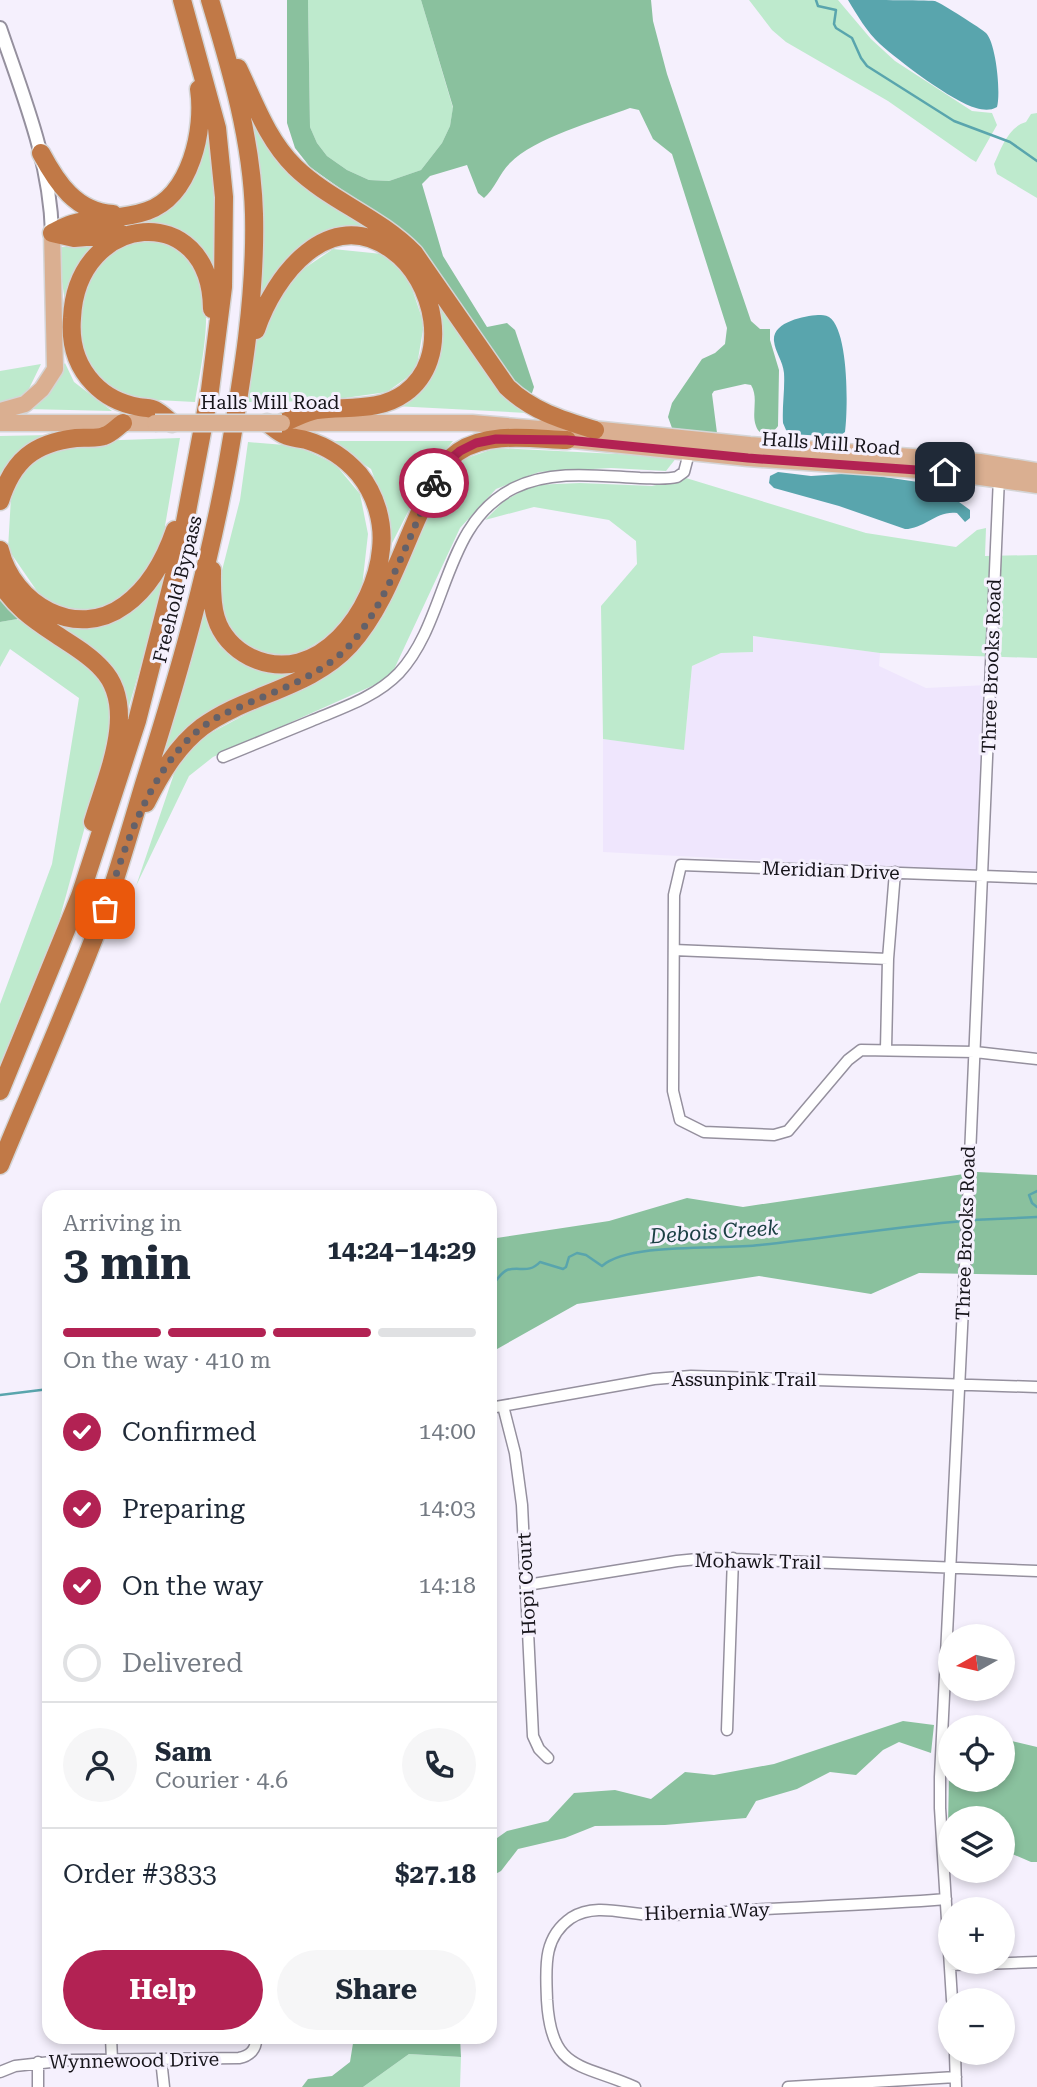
<!DOCTYPE html>
<meta charset="utf-8">
<style>
:root{--surface:#fff;--page:#f6f6f7;--text:#1f2937;--muted:#747a83;--line:#e0e1e3;--accent:#b22253}
body{margin:0;font-family:"Roboto Serif",serif;background:var(--page);color:var(--text);height:100vh;display:flex;flex-direction:column;font-size:26px;white-space:nowrap}
*{box-sizing:border-box;margin:0}
p{font-size:23px;color:var(--muted)}
.icon{flex:none;width:38px;height:38px;fill:none;stroke:currentColor;stroke-width:2;stroke-linecap:round;stroke-linejoin:round}
.map{position:relative;flex:1;overflow:hidden}
.details{position:absolute;left:42px;top:1190px;width:455px;height:854px;display:flex;flex-direction:column;background:var(--surface);border-radius:21px;box-shadow:0 4px 10px #0003}
.details>*{flex:none}
.needle{width:46px;rotate:262deg}
.buttons{position:absolute;left:938px;top:1624px;display:grid;gap:14px}
.buttons a{display:grid;place-items:center;width:77px;height:77px;border-radius:50%;background:var(--surface);box-shadow:0 4px 10px #0003;font-size:35px}
.pin{position:absolute;display:grid;place-items:center;width:60px;height:60px;color:#fff;margin:-30px;border-radius:14px;box-shadow:0 4px 10px #0006}
.courier{position:absolute;display:grid;place-items:center;width:70px;height:70px;margin:-35px;border:5px solid #b22253;border-radius:50%;background:#fff;color:#222;box-shadow:0 2px 9px #0007}
.overview em{font-style:normal;font-weight:700}
.overview div{display:flex;flex-direction:column-reverse}
.overview{display:flex;align-items:center;justify-content:space-between;height:119px;padding:0 21px}
h1{font-size:46px;font-weight:700;line-height:52px}
.bar{display:grid;grid-template-columns:repeat(4,1fr);gap:10px 7px;align-content:center;height:84px;padding:0 21px}
.bar i{height:9px;border-radius:5px;background:var(--line)}
.bar .current{background:var(--accent)}
.bar p{grid-column:span 4}
.line{display:flex;align-items:center;gap:18px;padding:0 21px;border-top:2px solid var(--line)}
.line div{flex:1}
.round{display:grid;place-items:center;flex:none;width:74px;height:74px;border-radius:37px;background:var(--page)}
ol{padding:0 21px;list-style:none}
li{display:flex;align-items:center;gap:21px;height:77px}
li p{margin-inline-start:auto}
li .icon{padding:7px;border-radius:50%;background:var(--accent);color:#fff;stroke-width:4}
li:last-child{color:var(--muted)}
li i{width:38px;height:38px;border:4px solid var(--line);border-radius:50%}
.cta{display:flex;gap:14px;margin-top:auto;padding:14px 21px}
.cta a{flex:1;height:80px;border-radius:42px;background:var(--accent);color:#fff;font-size:28px;font-weight:700;line-height:80px;text-align:center}
.cta a+a{background:var(--page);color:var(--text)}
.map>svg:first-child{display:block}
.built{fill:#efe6fd}
.green{fill:#beeacd}
.forest{fill:#8ac19e}
.water{fill:#59a5ad}
.lines{fill:none;stroke-linecap:round;stroke-linejoin:round}
.stream{stroke:#59a5ad;stroke-width:2.5}
.minor-casing{stroke:#95909e;stroke-width:13}
.tertiary-casing{stroke:#95909e;stroke-width:16}
.primary-casing{stroke:#d5d5d6;stroke-width:19}
.motorway-casing{stroke:#d5d5d6;stroke-width:21}
.minor{stroke:#fff;stroke-width:10}
.tertiary{stroke:#fff;stroke-width:12}
.primary{stroke:#daaf91;stroke-width:16}
.motorway{stroke:#c17947;stroke-width:18}
.primary-bridge-casing{stroke:#d5d5d6;stroke-width:19;stroke-linecap:butt}
.primary-bridge{stroke:#daaf91;stroke-width:16}
.done{stroke:#646169;stroke-width:7;stroke-dasharray:0 12.6}
.route{stroke:#b22253;stroke-width:9}
.labels{text-anchor:middle;stroke-width:6;stroke-linejoin:round;paint-order:stroke}
.street-label{font-size:19px;fill:#16141a;stroke:#f5f0fd}
.water-label{font-size:21px;font-style:italic;fill:#1c4044;stroke:#f5f0fd}
</style>
<div class="map">
<svg width="1037" height="2087" viewBox="0 0 1037 2087">
<rect width="100%" height="100%" fill="#f5f0fd"/>
<path class="built" d="M752,636L880,653L879,666L926,688L987,685L978,872L603,852V739L684,749L692,666L721,653L753,652Z"/>
<path class="green" d="M308,0H421L453,108L450,126L442,143L421,170L389,181L369,180L347,170L327,156L317,143L310,127Z
M749,0H838L871,39L895,61L972,111L992,113L997,125L976,162L971,159L888,101L786,42L772,30Z
M1037,113V198L997,174L994,164C1001,149 1008,127 1026,122L1031,114Z
M208,118L218,209L216,273L192,240L143,221L164,210L195,174Z
M252,119L297,181L376,233L328,229L296,250L262,291V222Z
M137,238C148,241 163,242 173,247C225,270 202,358 195,402L137,399L117,392L94,376L78,339L86,281L104,252Z
M57,247H90L65,302Z
M333,249L382,254L408,277L424,324L416,371L387,392L324,401L248,402L257,338L290,278Z
M431,287L527,413L394,406L439,358Z
M65,363L74,382L112,411L26,409Z
M41,364L24,399L0,405V371Z
M51,435L10,460L0,476V436Z
M180,438L165,526L169,532L139,584L107,609L88,615L39,603V594L8,549L12,480L62,442Z
M328,441H453L430,469L389,549L384,504L371,469Z
M248,442L297,446L335,464L360,494L368,534L362,587L338,630L293,657L256,654L234,641L221,615L216,594L240,500Z
M496,448L677,457L666,471L611,468L539,472L496,489L460,528L390,678L213,757L189,776L136,886L178,762L205,736L339,665L384,615L427,508L458,461Z
M686,478L866,533L956,547L977,530L986,528L985,556L1037,555V658L880,653L753,636V652L721,653L692,666L684,750L603,739L601,606L637,564L636,541L609,520L534,507L485,520L504,501L533,485L580,483L652,486Z
M168,572L127,713L109,662L54,625L104,624L142,598Z
M203,600L220,647L262,670L294,675L193,725L165,751Z
M17,619L87,662L110,693L114,721L59,921L0,1065V1004L52,864L79,698L10,649L0,667V622Z
M409,2054L461,2057L460,2087H363Z"/>
<path class="forest" d="M287,0H308L310,127L317,143L327,156L347,170L369,180L389,181L421,170L442,143L450,126L453,107L421,0H651L653,21L667,74L751,321L760,329H770V340L779,370L778,426C772,435 760,438 756,426C751,413 759,398 751,385L745,384L714,391L712,394L717,433L672,428L668,417L672,403L702,359L715,353L725,344L727,328L672,154L653,139L639,110L630,108C596,121 534,138 510,163C499,174 495,189 484,198L478,193L467,165L430,176L422,184L443,256L487,327L507,323L515,330L534,387L532,393H524L514,387L376,214L310,167L295,148L287,123Z
M0,592L23,618L0,622Z
M977,1172L1037,1175V1275L919,1273L871,1294L759,1276L577,1304L490,1353V1239L609,1221L687,1198L743,1207Z
M903,1721L934,1725L931,1753L899,1742L883,1750L856,1775L830,1772L797,1789L756,1801L746,1818L665,1825L595,1826L565,1838L518,1849L501,1871L490,1877V1843L507,1831L548,1821L574,1793L615,1790L651,1799L685,1772L714,1775L774,1764Z
M950,1727V1780H1003V1739L1037,1747V1862H1031L1003,1850V1818H950V1828L948,1827Z
M354,2037H460L461,2057L409,2054L363,2087H302L308,2079L332,2076L350,2062Z"/>
<path class="water" d="M848,0C864,0 923,0 935,1C941,3 982,29 986,33C996,43 1001,93 997,107C990,111 983,110 976,108C953,102 899,61 880,44C867,32 857,15 848,0Z
M818,315C822,315 825,315 829,317C849,330 848,410 845,432L838,437L792,434L786,430L783,423C782,406 785,390 784,373C783,361 775,352 774,341C772,322 804,316 818,315Z
M778,472L811,476L857,473L918,482L929,485L939,493L955,499L970,510V518L965,522L957,513C937,510 924,529 905,529L839,506L774,488L769,483L770,476Z"/>
<g class="lines">
<path class="stream" d="M816,0L818,6L836,10L834,24L836,28L852,38L861,58L867,66L954,121L1010,142L1037,161
M1037,1191L1029,1195L1032,1203L1037,1207
M972,1220L1037,1217
M490,1288C495,1283 500,1273 507,1270C519,1266 529,1274 540,1262L563,1269L566,1267L569,1257L577,1253L586,1255L602,1266C630,1242 721,1250 760,1245C827,1238 895,1227 963,1221
M0,1395L49,1389"/>
<defs>
<path id="minor" d="M223,757C252,745 282,733 311,721C342,708 376,697 399,673C449,619 442,524 514,488C553,469 598,476 640,478C652,478 665,480 677,477L684,472L689,453
M1037,878L681,865L674,895L673,1091L680,1120L704,1132L774,1135L788,1131L848,1060L861,1050L975,1052L1037,1059
M674,950L888,959L886,1049
M888,959L895,872
M503,1406L515,1453L522,1505L533,1736L539,1749L548,1758
M490,1408L654,1379L691,1376L1037,1387
M527,1585L677,1561L708,1558L1037,1571
M727,1730L733,1558
M950,1965L1037,1962
M952,2000L940,1808V1777L967,1226L999,477
M111,2037L112,2060
M955,2053L956,2087
M161,2059L164,2087
M38,2062V2087
M0,2072L15,2066L69,2060L239,2058C250,2056 257,2049 256,2037
M635,2087C581,2063 551,2072 547,2000C546,1969 542,1938 571,1918C596,1902 627,1915 654,1915C691,1916 729,1911 766,1909C826,1906 886,1904 946,1899
M788,2087L956,2077"/>
<path id="tertiary" d="M0,28C23,96 50,160 52,233"/>
<path id="primary" d="M0,411L25,404L42,389L55,369L52,233
M0,423H155
M287,423H472L540,429L553,425L750,445L980,462L1037,471
M554,438L748,458L945,472L1037,485"/>
<path id="motorway" d="M238,68C254,101 267,140 295,167C330,201 379,217 414,253L507,387C532,411 562,420 595,430
M41,153C57,183 76,212 113,214
M52,233C58,230 65,226 72,224C96,217 122,220 147,211C191,196 205,129 199,89
M52,233L74,238L121,234
M256,330C274,276 329,204 392,250C435,280 452,359 405,393C379,412 347,406 317,410C306,412 293,419 282,423
M172,423C167,419 161,413 155,410C151,408 144,408 139,407C122,404 105,396 93,383C76,365 70,342 72,318C77,211 211,199 212,309
M0,501C13,460 34,443 76,438C85,437 97,439 104,436C111,434 117,427 123,423
M0,550C13,604 76,641 125,605C150,587 165,559 175,530
M212,570C212,586 211,603 216,618C221,635 234,649 250,657C319,690 376,608 381,549C384,523 376,495 359,474C345,458 326,446 306,440C299,438 291,438 285,435C279,433 273,427 267,423
M0,582C13,605 33,619 54,633C70,644 89,654 102,669C139,708 106,777 93,822
M146,803C160,775 177,746 202,727C247,694 311,688 350,645C383,608 399,558 419,514C429,492 437,467 458,452C489,431 533,439 567,440
M0,1091L80,896L137,721L177,564L210,390L223,287L224,197L217,128L182,0
M0,1165C35,1081 72,997 104,912C119,870 131,827 144,784C178,677 208,572 228,461C242,379 256,298 254,214C252,140 231,70 210,0"/>
</defs>
<use href="#minor" class="minor-casing"/>
<use href="#tertiary" class="tertiary-casing"/>
<use href="#primary" class="primary-casing"/>
<use href="#motorway" class="motorway-casing"/>
<use href="#minor" class="minor"/>
<use href="#tertiary" class="tertiary"/>
<use href="#primary" class="primary"/>
<use href="#motorway" class="motorway"/>
<defs>
<path id="primary-bridge" d="M155,423H282"/>
</defs>
<use href="#primary-bridge" class="primary-bridge-casing"/>
<use href="#primary-bridge" class="primary-bridge"/>
</g>
<g class="lines">
<path class="done" d="M105,909C125,845 155,751 218,717C261,695 314,682 348,647C386,607 410,533 434,483"/>
<path class="route" d="M434,483L447,462L460,451L476,443L496,439L567,440L748,458L945,472"/>
</g>
<g class="labels">
<g class="street-label">
<text x="270" y="409">Halls Mill Road</text>
<text transform="translate(831 443) rotate(4)" y="7">Halls Mill Road</text>
<text transform="translate(177 589) rotate(-76)" y="7">Freehold Bypass</text>
<text transform="translate(991 666) rotate(-88)" y="7">Three Brooks Road</text>
<text transform="translate(831 870) rotate(2)" y="7">Meridian Drive</text>
<text transform="translate(965 1233) rotate(-88)" y="7">Three Brooks Road</text>
<text x="744" y="1386">Assunpink Trail</text>
<text transform="translate(758 1561) rotate(1)" y="7">Mohawk Trail</text>
<text transform="translate(526 1584) rotate(-93)" y="7">Hopi Court</text>
<text transform="translate(707 1911) rotate(-2)" y="7">Hibernia Way</text>
<text transform="translate(134 2060) rotate(-1)" y="7">Wynnewood Drive</text>
</g>
<g class="water-label">
<text transform="translate(714 1232) rotate(-4)" y="7">Debois Creek</text>
</g>
</g>
</svg>
<div class="buttons">
<a><svg class="needle" viewBox="-14 -14 28 28"><path d="M0-13l5 13h-10z" fill="#e53935"/><path d="M0 13l5-13h-10z" fill="#747a83"/></svg></a>
<a><svg class="icon" aria-label="locate" viewBox="0 0 24 24"><circle cx="12" cy="12" r="6"/><path d="M12 2v4M12 18v4M2 12h4M18 12h4"/></svg></a>
<a><svg class="icon" aria-label="layers" viewBox="0 0 24 24"><path d="M12 4l9 5-9 5-9-5zM3 14l9 5 9-5"/></svg></a>
<a>+</a>
<a>−</a>
</div>
<div class="pin" style="left:105px;top:909px;background:#ea580c"><svg class="icon" aria-label="bag" viewBox="0 0 24 24"><path d="M5 8h14l-1 12H6zM9 8a3 3 0 0 1 6 0"/></svg></div>
<div class="pin" style="left:945px;top:472px;background:#1f2937"><svg class="icon" aria-label="home" viewBox="0 0 24 24"><path d="M3 11l9-7 9 7M6 9v11h12V9"/></svg></div>
<div class="courier" style="left:434px;top:483px"><svg class="icon" aria-label="bike" viewBox="0 0 24 24"><circle cx="6" cy="16" r="4"/><circle cx="18" cy="16" r="4"/><path d="M6 16l4-8h5l3 8M10 8l3 8H6M13 5h3"/></svg></div>
<section class="details">
<div class="overview"><div><h1>3 min</h1><p>Arriving in</p></div><em>14:24–14:29</em></div>
<div class="bar"><i class="current"></i><i class="current"></i><i class="current"></i><i></i><p>On the way · 410 m</p></div>
<ol>
<li><svg class="icon" aria-label="check" viewBox="0 0 24 24"><path d="M5 12l5 5 9-10"/></svg>Confirmed<p>14:00</p></li>
<li><svg class="icon" aria-label="check" viewBox="0 0 24 24"><path d="M5 12l5 5 9-10"/></svg>Preparing<p>14:03</p></li>
<li><svg class="icon" aria-label="check" viewBox="0 0 24 24"><path d="M5 12l5 5 9-10"/></svg>On the way<p>14:18</p></li>
<li><i></i>Delivered</li>
</ol>
<div class="line" style="height:126px"><a class="round"><svg class="icon" aria-label="person" viewBox="0 0 24 24"><circle cx="12" cy="8" r="4"/><path d="M4 21q1-7 8-7t8 7"/></svg></a><div><b>Sam</b><p>Courier · 4.6</p></div><a class="round"><svg class="icon" aria-label="phone" viewBox="0 0 24 24"><path d="M5 4h4l2 5-3 2q2 4 5 5l2-3 5 2v4C11 20 4 13 5 4z"/></svg></a></div>
<div class="line" style="height:91px"><div>Order #3833</div><b>$27.18</b></div>
<div class="cta"><a>Help</a><a>Share</a></div>
</section>
</div>
